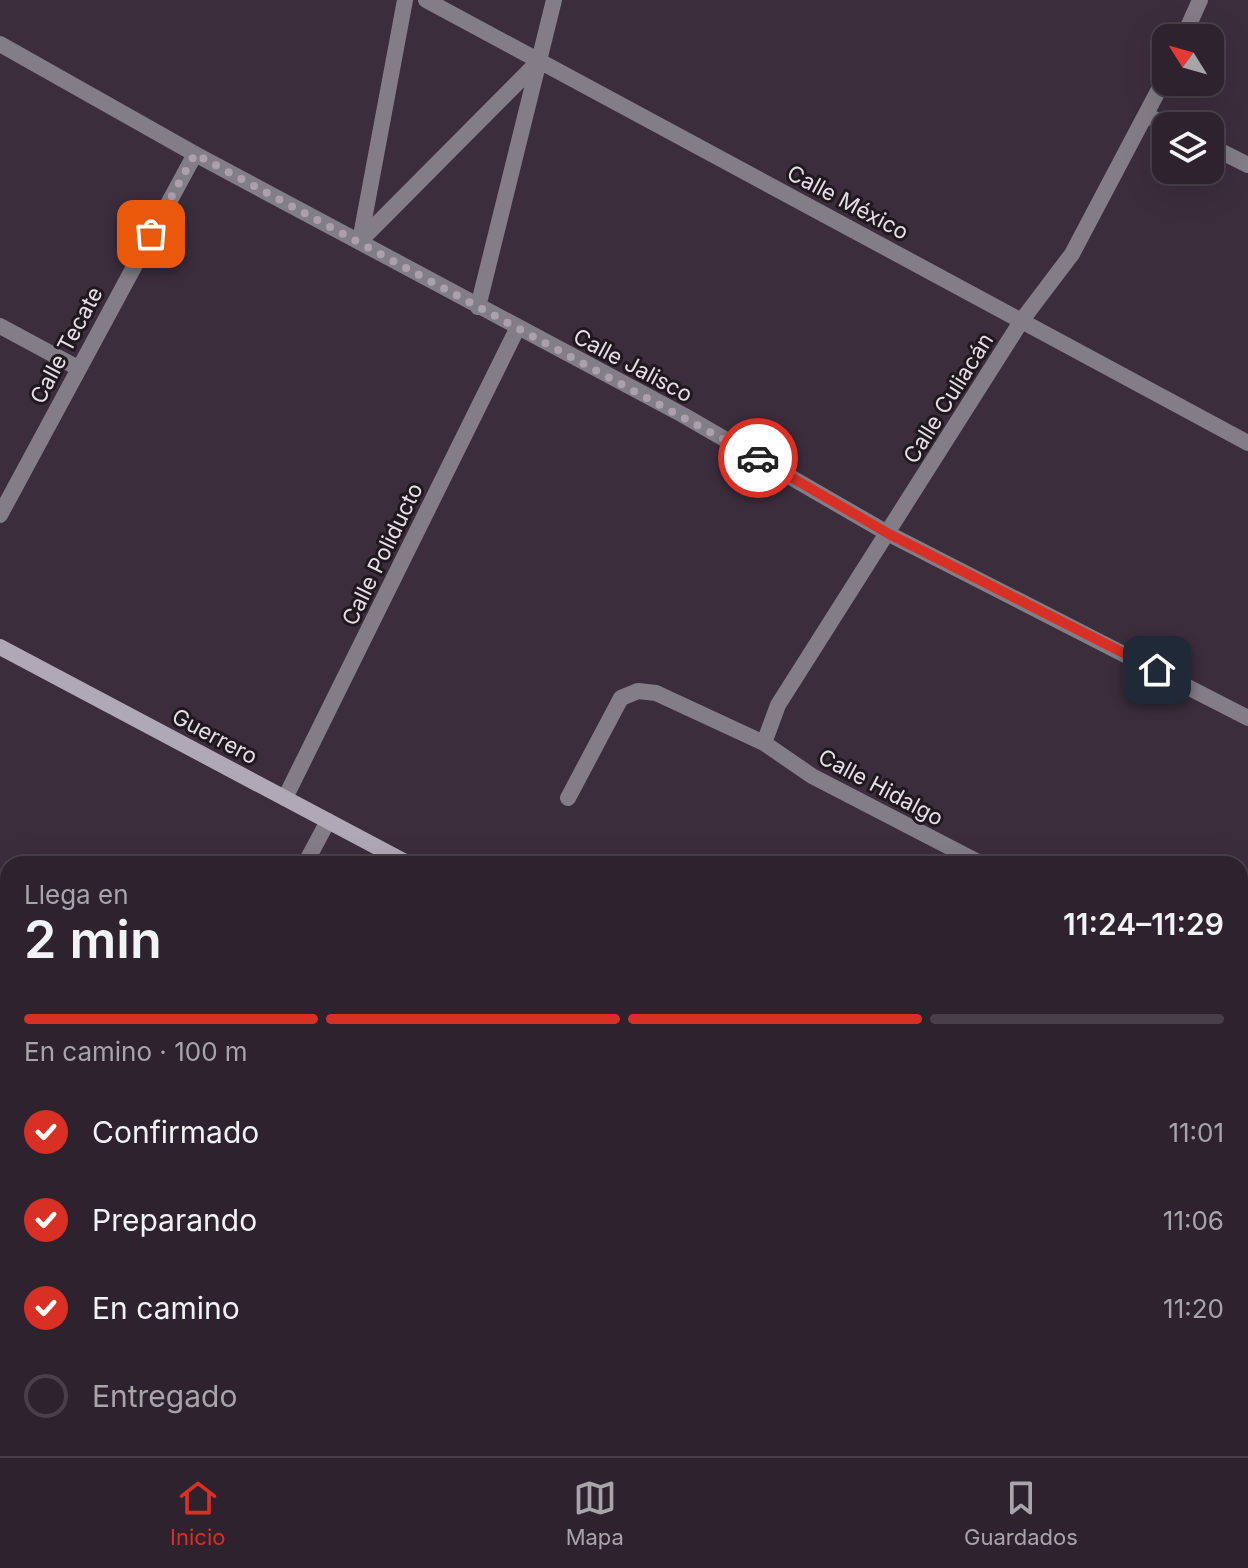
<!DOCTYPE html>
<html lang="es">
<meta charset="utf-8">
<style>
:root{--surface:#2d222e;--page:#352a36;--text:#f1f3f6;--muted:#a7a4aa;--line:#483f4a;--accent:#d93025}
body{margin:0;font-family:Inter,sans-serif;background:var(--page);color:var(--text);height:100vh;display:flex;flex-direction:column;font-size:30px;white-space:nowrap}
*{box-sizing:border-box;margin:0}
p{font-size:26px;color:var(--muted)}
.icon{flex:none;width:44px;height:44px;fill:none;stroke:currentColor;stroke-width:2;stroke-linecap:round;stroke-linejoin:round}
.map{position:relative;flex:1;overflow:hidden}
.panel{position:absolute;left:0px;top:856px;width:1248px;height:600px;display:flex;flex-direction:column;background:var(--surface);border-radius:24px 24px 0 0;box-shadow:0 8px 32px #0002,0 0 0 2px var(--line)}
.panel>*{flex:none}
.needle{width:52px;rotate:307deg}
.controls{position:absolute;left:1152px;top:24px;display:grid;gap:16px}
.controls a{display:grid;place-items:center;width:72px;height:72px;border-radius:16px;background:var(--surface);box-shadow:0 8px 32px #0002,0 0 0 2px var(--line);font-size:40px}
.pin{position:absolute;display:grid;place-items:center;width:68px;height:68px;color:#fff;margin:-34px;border-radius:16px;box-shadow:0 4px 12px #0006}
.courier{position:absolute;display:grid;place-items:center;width:80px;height:80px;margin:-40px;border:6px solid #d93025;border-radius:50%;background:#fff;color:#222;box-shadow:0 2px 10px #0007}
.headline em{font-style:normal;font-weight:600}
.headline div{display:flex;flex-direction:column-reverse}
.headline{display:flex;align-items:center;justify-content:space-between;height:136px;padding:0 24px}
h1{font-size:52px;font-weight:600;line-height:60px}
.bar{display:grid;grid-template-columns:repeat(4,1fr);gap:12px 8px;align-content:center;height:96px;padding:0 24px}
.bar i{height:10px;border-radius:6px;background:var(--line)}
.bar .current{background:var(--accent)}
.bar p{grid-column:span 4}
ol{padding:0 24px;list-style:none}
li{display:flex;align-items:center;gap:24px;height:88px}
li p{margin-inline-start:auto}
li .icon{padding:8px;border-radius:50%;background:var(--accent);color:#fff;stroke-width:4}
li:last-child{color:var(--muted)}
li i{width:44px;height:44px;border:4px solid var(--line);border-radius:50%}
.dock{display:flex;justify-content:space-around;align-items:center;height:112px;border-top:2px solid var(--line);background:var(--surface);font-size:22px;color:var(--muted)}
.dock a{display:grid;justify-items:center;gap:4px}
.dock .current{color:var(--accent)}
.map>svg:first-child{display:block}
.building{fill:#76457c}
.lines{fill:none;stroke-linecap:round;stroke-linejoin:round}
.lane{stroke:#837d87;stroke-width:16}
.street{stroke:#837d87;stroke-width:16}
.secondary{stroke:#b0a7b7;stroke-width:16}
.done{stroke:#aba0ac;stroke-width:8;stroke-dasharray:0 14.4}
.route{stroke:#d93025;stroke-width:10}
.labels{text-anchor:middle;stroke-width:6;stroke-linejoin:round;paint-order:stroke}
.street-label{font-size:22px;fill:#e7dee8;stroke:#1f181f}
</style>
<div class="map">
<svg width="1248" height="1456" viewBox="0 0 1248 1456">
<rect width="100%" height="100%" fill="#3c2d3d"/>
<path class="building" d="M8,999V1039L0,1031V1008Z
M5,1127L8,1171L4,1186L0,1187V1129Z
M1248,1402V1446L1240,1442V1417Z
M104,1448H154L150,1456H120Z
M177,1448H232L228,1456H173Z
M487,1448H543L538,1456H483Z
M1084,1448H1139L1135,1456H1085L1081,1454Z
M1161,1448H1216L1212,1456H1156Z"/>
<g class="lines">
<path class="lane" d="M285,798L517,329
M0,906L8,896"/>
<path class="street" d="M426,0L1248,443
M1183,38L1200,0
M0,44L195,154L683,415L889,534L1248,718
M1148,116L1169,126
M1210,146L1248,165
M360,241L539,61
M360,241L405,0
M478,307L554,0
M0,326L78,368
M0,515L195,154
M764,743L778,705L1022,320L1072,254L1166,76
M568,798L621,698L638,691L656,693L764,743L812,776L982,864
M305,864L328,821
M0,878L8,885
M1240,997L1248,1001
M0,1313L8,1298
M311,1448L326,1456
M948,1448L963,1456
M6,1456L10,1448"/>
<path class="secondary" d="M0,647L409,864
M1240,1030L1248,1014
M1240,1304L1248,1309
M1018,1456L1022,1448"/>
</g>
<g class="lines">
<path class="done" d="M151,234L195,154L758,458"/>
<path class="route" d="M758,458L889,534L1157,670"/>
</g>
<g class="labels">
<g class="street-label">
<text transform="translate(848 202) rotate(28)" y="8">Calle México</text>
<text transform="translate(66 345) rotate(-62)" y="8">Calle Tecate</text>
<text transform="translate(633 365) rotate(28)" y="8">Calle Jalisco</text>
<text transform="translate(948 398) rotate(-58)" y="8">Calle Culiacán</text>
<text transform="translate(382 554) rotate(-64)" y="8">Calle Poliducto</text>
<text transform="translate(215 736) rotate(28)" y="8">Guerrero</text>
<text transform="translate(881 787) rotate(28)" y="8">Calle Hidalgo</text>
</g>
</g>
</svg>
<div class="controls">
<a><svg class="needle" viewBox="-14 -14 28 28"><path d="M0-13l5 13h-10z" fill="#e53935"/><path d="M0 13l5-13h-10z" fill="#a7a4aa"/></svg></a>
<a><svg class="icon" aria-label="layers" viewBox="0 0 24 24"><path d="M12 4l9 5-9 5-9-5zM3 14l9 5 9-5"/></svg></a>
</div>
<div class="pin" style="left:151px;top:234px;background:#ea580c"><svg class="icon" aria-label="bag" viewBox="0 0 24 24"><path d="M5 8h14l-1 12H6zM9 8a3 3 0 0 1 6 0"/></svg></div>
<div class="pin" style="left:1157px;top:670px;background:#1f2937"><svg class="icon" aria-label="home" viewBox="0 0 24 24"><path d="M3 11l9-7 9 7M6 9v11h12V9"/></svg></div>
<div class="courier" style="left:758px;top:458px"><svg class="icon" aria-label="car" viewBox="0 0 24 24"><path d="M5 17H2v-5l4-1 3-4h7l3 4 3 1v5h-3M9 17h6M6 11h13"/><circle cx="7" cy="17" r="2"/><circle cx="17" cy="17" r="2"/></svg></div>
<section class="panel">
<div class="headline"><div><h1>2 min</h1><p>Llega en</p></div><em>11:24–11:29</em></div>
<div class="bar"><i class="current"></i><i class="current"></i><i class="current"></i><i></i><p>En camino · 100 m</p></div>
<ol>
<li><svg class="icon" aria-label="check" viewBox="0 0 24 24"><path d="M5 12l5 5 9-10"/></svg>Confirmado<p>11:01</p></li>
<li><svg class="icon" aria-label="check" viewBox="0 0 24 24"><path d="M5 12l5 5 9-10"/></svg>Preparando<p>11:06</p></li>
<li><svg class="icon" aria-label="check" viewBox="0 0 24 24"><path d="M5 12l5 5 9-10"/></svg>En camino<p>11:20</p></li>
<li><i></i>Entregado</li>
</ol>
</section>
</div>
<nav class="dock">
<a class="current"><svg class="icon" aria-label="home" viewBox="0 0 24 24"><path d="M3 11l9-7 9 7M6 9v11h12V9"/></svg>Inicio</a>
<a><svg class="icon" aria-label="map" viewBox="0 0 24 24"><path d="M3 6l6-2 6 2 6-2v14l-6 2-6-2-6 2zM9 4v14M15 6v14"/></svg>Mapa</a>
<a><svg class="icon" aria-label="saved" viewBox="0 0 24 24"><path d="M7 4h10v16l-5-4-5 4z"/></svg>Guardados</a>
</nav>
